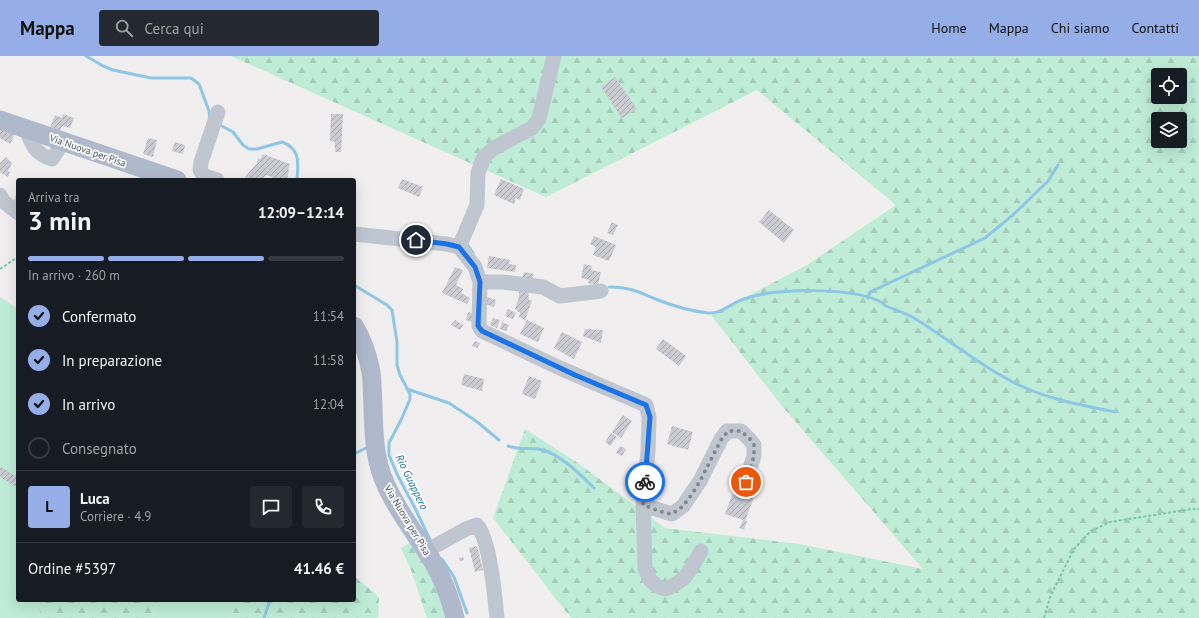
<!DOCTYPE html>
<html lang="it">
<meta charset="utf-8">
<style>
:root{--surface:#171b24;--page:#242831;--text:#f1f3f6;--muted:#9ea1a6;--line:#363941;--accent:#95aee7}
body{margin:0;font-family:"PT Sans",sans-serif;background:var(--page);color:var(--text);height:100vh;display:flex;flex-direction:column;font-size:15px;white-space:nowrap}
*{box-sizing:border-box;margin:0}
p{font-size:13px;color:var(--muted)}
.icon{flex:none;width:22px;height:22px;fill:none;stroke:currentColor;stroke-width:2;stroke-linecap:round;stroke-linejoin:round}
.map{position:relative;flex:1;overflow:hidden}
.details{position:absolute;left:16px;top:122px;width:340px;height:424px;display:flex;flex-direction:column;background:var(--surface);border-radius:4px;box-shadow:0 4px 16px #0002}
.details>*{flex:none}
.tools{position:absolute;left:1151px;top:12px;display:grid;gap:8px}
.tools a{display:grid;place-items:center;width:36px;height:36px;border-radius:4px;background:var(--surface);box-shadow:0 4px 16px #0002;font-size:20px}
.pin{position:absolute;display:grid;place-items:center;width:34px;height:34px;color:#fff;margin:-17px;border:2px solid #fff;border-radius:50%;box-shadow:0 1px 4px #0007}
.courier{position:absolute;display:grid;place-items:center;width:40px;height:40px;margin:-20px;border:3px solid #1a73e8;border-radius:50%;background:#fff;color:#222;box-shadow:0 1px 5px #0007}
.head em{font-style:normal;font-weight:700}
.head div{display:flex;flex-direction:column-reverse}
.head{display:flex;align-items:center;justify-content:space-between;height:68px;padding:0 12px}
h1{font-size:26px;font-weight:700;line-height:30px}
.bar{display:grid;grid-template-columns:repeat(4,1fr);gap:6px 4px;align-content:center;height:48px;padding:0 12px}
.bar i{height:5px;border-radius:3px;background:var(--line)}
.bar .active{background:var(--accent)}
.bar p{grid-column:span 4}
.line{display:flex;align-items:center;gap:10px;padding:0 12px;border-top:1px solid var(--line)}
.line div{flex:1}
.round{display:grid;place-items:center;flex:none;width:42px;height:42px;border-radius:4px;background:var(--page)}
ol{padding:0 12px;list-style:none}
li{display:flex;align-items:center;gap:12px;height:44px}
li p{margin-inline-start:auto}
li .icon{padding:4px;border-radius:50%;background:var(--accent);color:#111;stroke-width:4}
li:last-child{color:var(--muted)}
li i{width:22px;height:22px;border:2px solid var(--line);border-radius:50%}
header{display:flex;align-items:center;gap:24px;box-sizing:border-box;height:56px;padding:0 20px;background:var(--accent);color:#111}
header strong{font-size:19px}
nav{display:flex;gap:22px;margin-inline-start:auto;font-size:14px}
.search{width:280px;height:36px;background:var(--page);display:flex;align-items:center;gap:10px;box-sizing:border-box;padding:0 14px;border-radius:4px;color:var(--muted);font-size:15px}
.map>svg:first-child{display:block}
.green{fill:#beecd6}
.forest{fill:url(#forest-firs);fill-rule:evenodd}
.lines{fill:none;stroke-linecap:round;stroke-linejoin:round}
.stream{stroke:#8ec7e6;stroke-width:3}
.building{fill:url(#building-hatch)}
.path{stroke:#79c7ab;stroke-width:2;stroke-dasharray:3 2;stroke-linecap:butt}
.minor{stroke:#bfc6cf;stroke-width:15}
.major{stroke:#afb9cb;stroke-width:19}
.done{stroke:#82868e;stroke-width:4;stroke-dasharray:0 7.2}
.route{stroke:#1a73e8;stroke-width:5}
.labels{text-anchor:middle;stroke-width:3.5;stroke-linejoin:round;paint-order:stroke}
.street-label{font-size:10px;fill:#474e5a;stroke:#fff}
.water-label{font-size:11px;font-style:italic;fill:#156f9f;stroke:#fff}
</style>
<header>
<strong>Mappa</strong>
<div class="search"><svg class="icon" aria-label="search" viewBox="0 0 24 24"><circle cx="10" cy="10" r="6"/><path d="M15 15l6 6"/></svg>Cerca qui</div>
<nav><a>Home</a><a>Mappa</a><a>Chi siamo</a><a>Contatti</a></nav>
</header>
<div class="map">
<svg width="1199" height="562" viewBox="0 0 1199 562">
<defs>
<pattern id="forest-firs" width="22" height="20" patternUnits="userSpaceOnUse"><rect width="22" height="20" fill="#beecd6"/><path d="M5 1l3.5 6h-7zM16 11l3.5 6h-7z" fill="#a5ccba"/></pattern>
<pattern id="building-hatch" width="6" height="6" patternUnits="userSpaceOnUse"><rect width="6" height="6" fill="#cbccd2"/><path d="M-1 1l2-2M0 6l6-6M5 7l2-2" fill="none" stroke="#a7a8ad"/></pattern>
</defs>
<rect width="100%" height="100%" fill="#f0eeee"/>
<path class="green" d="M0,241L18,253V544H36L42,562H0Z
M158,544H239L230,562H152Z"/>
<path class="forest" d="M231,0H1199V562H571L493,462L525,373L578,407L665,472L799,488L923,513L782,350L711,259L807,209L896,149L757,34L546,141ZM1158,19H1180V41H1158ZM1158,63H1180V85H1158Z
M411,486C425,510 439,534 445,562H427L411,514L401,492Z
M354,520L379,541L378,562H230L239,544H354Z
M36,544H158L152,562H42Z"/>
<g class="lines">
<path class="stream" d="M86,0L103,10L113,14L151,22H191L199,28L209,55L210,64
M218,68L233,76L243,89L249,93H257L282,86C301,93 298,107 297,124
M467,188L473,197
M354,192L355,189
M354,229L387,249L392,254L397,286V309L400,319L410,338V343L402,362L389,387V399L397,418L416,454L431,486
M609,231C628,230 641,237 658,244C673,250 692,255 708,257C722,258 731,247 744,243C776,232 848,231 879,245C881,246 884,248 886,250C895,254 905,257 914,262C950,284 983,312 1021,330C1048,343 1085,350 1115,356
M868,242L870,236L985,182L1014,158L1048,125L1058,109
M407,333L449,347L476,365L499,384
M508,390C520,395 527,391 539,393C559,397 580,418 594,432
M354,398L366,392
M442,503L454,521L467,557
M264,562L270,544"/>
</g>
<path class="building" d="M615,21L637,53L622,62L601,31Z
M63,58L74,62L70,72L62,70L59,78L49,74L55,59L62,62Z
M331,58H343L341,96H335V86L330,85Z
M0,71L15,78L10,88L0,82Z
M148,82L157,84L153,101L143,98Z
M175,86L185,89L183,98L172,95Z
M263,98L290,108L288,114H289L287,124H272V121L266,119L262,124H249L245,121L257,107L258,102L260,103Z
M6,101L12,107L8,115L10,116L8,121L0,116V107Z
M402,123L423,131L419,141L398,132Z
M501,123L524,133L520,144L516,142L514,148L494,139Z
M16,139L18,140V151L13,147Z
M769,154L794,174L784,187L759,166Z
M612,166L618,169L613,179L607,177Z
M594,180L616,189L609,205L593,199L596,191L590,188Z
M489,200L510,204L509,208L516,209L515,216L487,212Z
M584,208L592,210L591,214L601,216L598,229L588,227L589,224L581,222Z
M455,211L463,214L456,229L463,233L461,237L470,242L467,248L442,237Z
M524,216L534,218L532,225L522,222Z
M528,234L529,244L532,245L525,264L519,261L520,257L515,253L519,241V235Z
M484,240L496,244L494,251L482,247Z
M508,253L516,257L513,263L505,260Z
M468,256L477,258L475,267L466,264Z
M493,262L500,264L497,272L490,269Z
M455,264L463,269L460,274L451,269Z
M527,264L544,272L538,286L520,278Z
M502,266L509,269L506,275L500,273Z
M585,273L603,274L601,287L583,280Z
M562,276L582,286L574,303L554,292Z
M663,283L686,300L679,310L656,293Z
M475,285L480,287L477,292L472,290Z
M464,318L484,323L482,335L461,329Z
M529,320L542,325L535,343L522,338Z
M623,359L632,365L621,382L612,376Z
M672,370L693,376L688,394L667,388Z
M611,377L617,381L610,390L605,386Z
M620,390L626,393L622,400L616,397Z
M0,410L18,422V432L0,421Z
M745,438L754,441L745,465H747L744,474L739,472L743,464L725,458L732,439L743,443Z
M477,490L483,514L475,516L469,492Z
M463,501L464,504L460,505L459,502Z"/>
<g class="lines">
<path class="path" d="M0,213L15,203H18
M1044,562L1050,541L1074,493L1091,475L1110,466L1192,453H1199"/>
<path class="minor" d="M26,73C32,89 35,98 52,103L63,86
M217,124L204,120L200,114L201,106L218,56
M0,139L3,145L18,157
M354,178L447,188L459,191L475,211L480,226L479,270L482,275L562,313L646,349L649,361L648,395L643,449L645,512L650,524L657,530L665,533C687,525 690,514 701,495
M459,191L477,149L478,117L484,101L494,92L532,72L539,63L554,0
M480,226H503L543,231L560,240L601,235
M643,449L672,458L683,450L700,425L721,383L727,375H741L749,383L754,389V400L741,439
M426,495L466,473L477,469C490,484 495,541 497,562"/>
<path class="major" d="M0,64L177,124
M354,270C363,284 368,300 371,316C375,350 370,389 383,422C396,455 420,482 437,513C445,529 451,545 455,562"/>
</g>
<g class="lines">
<path class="done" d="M645,426L643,449L665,457L672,458L683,450L692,438L700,425L721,384L728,375H741L750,383L754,389V400L746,426"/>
<path class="route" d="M416,184L447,188L459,191L475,211L480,226L478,270L482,275L575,319L646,349L650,361L645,426"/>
</g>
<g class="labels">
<g class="street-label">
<text transform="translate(88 94) rotate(19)" y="4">Via Nuova per Pisa</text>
<text transform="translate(408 464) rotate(59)" y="4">Via Nuova per Pisa</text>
</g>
<g class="water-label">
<text transform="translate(412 426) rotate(64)" y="4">Rio Guappero</text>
</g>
</g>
</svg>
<div class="tools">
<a><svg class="icon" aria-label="locate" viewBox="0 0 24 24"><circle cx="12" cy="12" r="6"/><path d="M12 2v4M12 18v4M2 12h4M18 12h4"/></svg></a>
<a><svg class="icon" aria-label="layers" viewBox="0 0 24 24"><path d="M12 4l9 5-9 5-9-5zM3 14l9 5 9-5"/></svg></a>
</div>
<div class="pin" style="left:746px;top:426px;background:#ea580c"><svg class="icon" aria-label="bag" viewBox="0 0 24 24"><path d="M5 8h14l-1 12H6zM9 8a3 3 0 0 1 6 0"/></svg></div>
<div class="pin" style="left:416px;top:184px;background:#1f2937"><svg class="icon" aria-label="home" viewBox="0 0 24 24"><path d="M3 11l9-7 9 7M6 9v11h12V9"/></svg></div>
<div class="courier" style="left:645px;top:426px"><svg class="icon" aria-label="bike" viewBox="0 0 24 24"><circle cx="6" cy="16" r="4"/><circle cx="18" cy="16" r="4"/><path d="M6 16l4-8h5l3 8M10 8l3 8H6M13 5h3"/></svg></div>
<section class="details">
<div class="head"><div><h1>3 min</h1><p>Arriva tra</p></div><em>12:09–12:14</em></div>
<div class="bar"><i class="active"></i><i class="active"></i><i class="active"></i><i></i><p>In arrivo · 260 m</p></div>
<ol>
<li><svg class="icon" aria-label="check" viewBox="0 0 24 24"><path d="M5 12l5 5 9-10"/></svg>Confermato<p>11:54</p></li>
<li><svg class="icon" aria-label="check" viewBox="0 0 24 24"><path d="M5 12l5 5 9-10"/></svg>In preparazione<p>11:58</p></li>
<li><svg class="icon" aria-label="check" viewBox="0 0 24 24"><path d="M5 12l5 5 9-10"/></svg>In arrivo<p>12:04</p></li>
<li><i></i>Consegnato</li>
</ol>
<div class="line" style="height:72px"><b class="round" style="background:var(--accent);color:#111">L</b><div><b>Luca</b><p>Corriere · 4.9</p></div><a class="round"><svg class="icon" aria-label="chat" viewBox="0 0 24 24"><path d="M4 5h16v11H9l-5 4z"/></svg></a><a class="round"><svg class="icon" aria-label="phone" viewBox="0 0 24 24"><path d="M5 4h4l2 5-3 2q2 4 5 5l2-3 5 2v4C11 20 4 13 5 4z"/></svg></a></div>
<div class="line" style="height:52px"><div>Ordine #5397</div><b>41.46 €</b></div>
</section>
</div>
